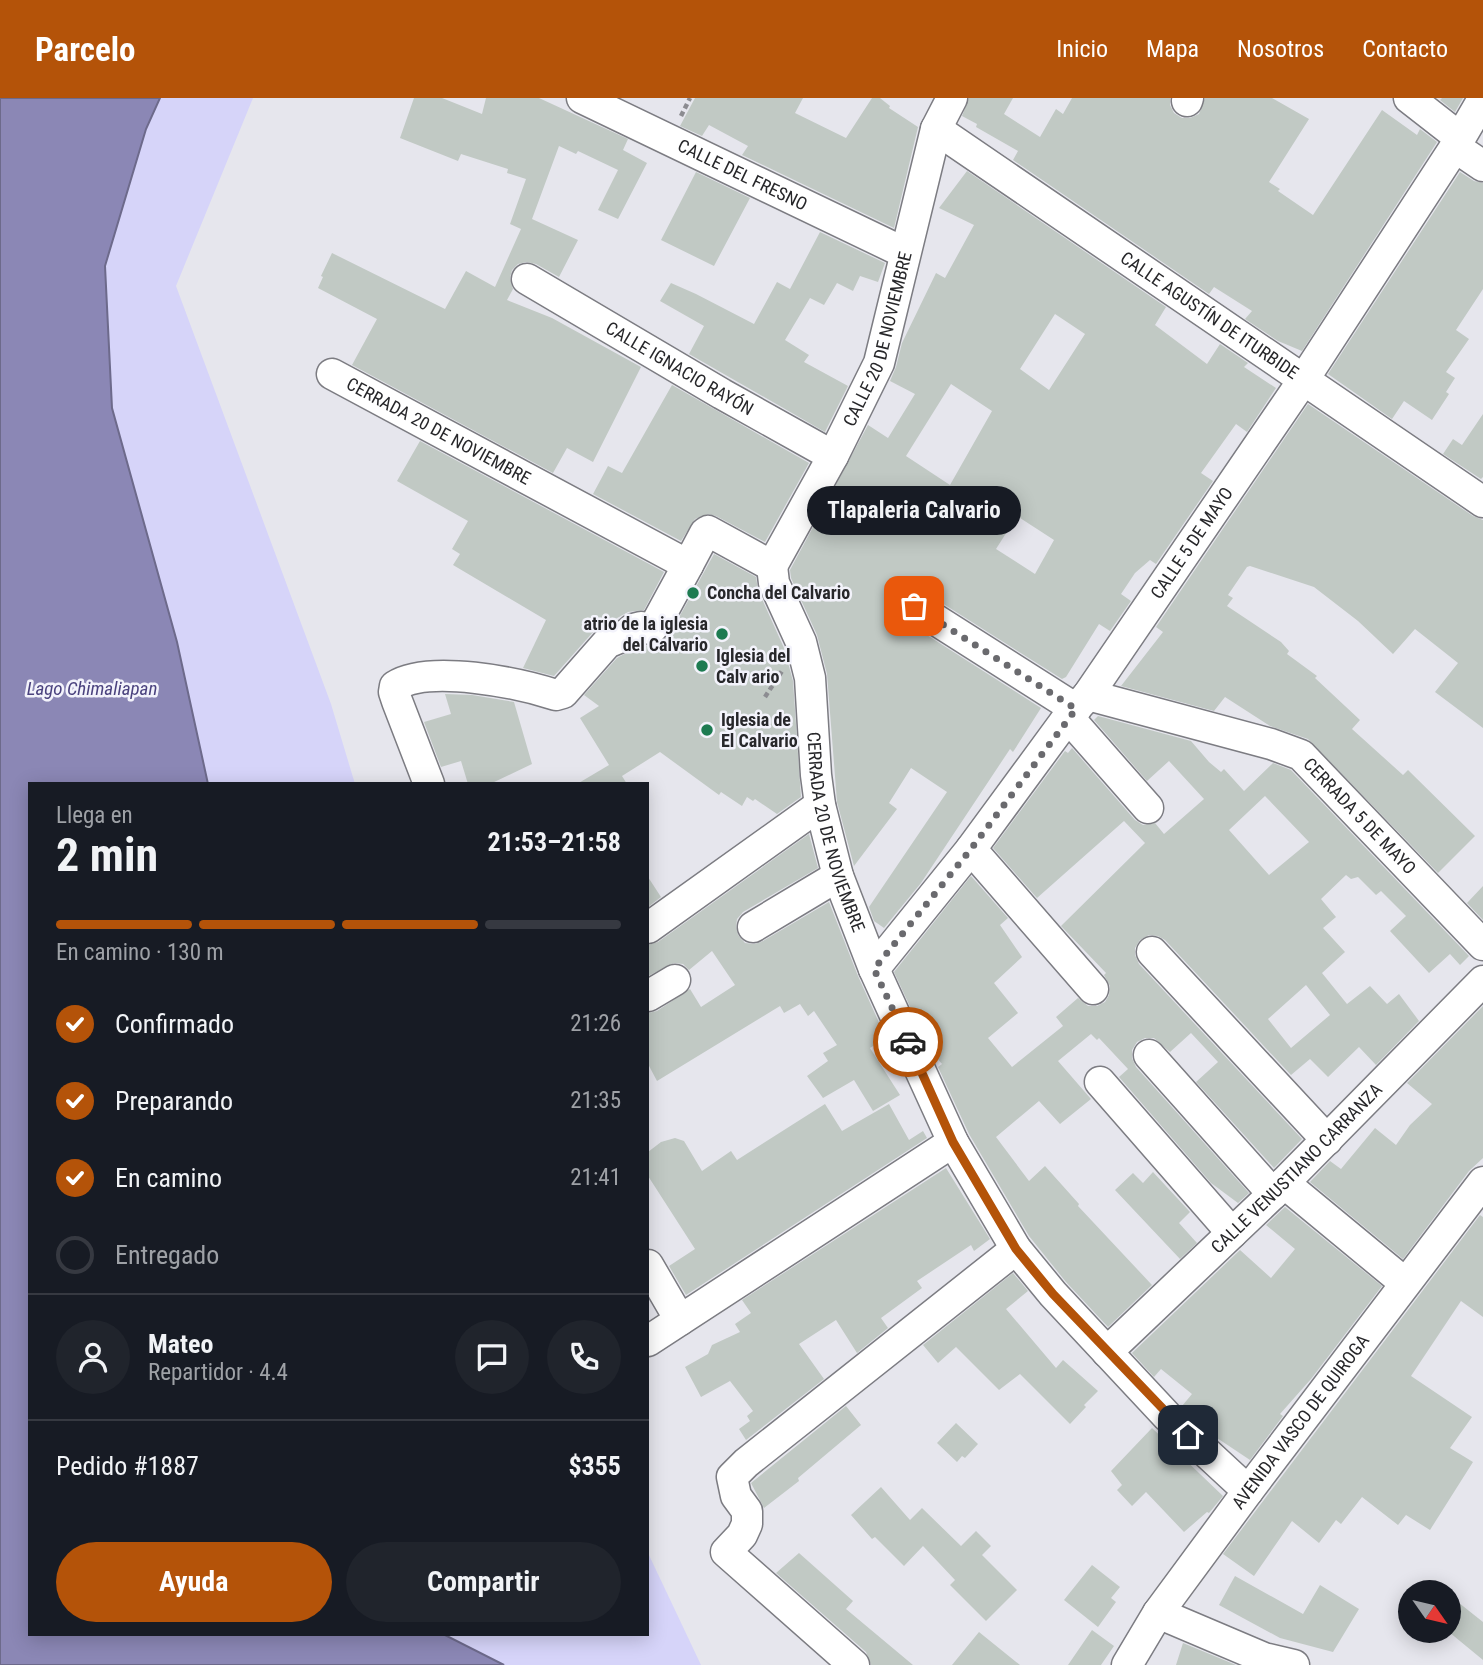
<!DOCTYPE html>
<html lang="es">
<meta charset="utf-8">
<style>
:root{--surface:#171b24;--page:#20242c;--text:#f1f3f6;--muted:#9ea1a6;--line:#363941;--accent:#b45309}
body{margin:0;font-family:"Roboto Condensed",sans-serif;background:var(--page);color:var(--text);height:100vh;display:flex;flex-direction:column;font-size:26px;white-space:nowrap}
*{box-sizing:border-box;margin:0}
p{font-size:23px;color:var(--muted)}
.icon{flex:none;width:38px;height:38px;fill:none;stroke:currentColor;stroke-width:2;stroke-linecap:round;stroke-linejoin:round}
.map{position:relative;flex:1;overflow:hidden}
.details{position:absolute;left:28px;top:684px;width:621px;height:854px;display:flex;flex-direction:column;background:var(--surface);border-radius:0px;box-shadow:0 4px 18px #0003}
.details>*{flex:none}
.needle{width:46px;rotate:124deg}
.fabs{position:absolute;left:1398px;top:1482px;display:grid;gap:14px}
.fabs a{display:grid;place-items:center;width:63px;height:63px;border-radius:50%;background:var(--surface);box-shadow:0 4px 18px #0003;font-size:35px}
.pin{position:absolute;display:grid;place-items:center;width:60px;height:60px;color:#fff;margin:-30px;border-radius:14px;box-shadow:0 4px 10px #0006}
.courier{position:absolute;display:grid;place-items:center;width:70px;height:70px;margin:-35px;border:5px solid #b45309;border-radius:50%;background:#fff;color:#222;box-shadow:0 2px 9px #0007}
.bubble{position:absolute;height:49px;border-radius:24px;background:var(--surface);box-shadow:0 4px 18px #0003;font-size:23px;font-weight:700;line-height:49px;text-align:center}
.head em{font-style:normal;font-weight:700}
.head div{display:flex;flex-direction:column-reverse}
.head{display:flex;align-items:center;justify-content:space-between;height:119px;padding:0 28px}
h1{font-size:46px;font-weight:700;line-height:52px}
.bar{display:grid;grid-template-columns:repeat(4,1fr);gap:10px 7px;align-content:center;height:84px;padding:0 28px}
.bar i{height:9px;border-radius:5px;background:var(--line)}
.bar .on{background:var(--accent)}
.bar p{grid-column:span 4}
.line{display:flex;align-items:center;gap:18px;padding:0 28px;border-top:2px solid var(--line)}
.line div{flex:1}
.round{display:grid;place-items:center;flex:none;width:74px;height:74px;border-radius:37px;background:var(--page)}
ol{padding:0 28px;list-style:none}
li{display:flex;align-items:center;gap:21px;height:77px}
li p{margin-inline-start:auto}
li .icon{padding:7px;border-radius:50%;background:var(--accent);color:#fff;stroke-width:4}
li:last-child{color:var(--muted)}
li i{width:38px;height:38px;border:4px solid var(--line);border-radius:50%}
.action{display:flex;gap:14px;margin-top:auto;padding:14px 28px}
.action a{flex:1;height:80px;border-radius:42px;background:var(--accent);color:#fff;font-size:28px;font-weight:700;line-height:80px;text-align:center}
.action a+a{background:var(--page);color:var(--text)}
header{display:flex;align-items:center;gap:42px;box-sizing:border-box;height:98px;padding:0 35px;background:var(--accent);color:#fff}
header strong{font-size:33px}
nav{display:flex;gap:38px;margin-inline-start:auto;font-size:24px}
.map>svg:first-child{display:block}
.green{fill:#d6d4f9}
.water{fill:#8b87b5;stroke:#6d6a8b;stroke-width:2}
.building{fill:#c1c9c4;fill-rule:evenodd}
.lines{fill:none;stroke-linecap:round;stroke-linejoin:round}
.minor-casing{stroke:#7c7c82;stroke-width:33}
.path{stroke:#8c8c91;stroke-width:4.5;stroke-dasharray:5 3.5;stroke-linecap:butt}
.minor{stroke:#fff;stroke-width:30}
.done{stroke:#6a6a6e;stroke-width:7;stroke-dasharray:0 12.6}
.route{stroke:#b45309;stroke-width:9}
.poi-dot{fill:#1d7b51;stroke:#f3f3fb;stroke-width:2.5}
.labels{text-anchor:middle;stroke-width:5;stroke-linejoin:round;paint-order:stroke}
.street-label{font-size:18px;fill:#27272a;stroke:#f3f3fb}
.poi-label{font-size:18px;font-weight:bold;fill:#27272a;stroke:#f3f3fb;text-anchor:start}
.water-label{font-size:19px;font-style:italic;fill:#4a427e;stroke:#f3f3fb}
</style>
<header>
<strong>Parcelo</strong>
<nav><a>Inicio</a><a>Mapa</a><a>Nosotros</a><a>Contacto</a></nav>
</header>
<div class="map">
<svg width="1483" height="1567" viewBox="0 0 1483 1567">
<rect width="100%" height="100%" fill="#e6e6ed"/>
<path class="green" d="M0,0H253L176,188L331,606L355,686H30V1536H648V1455L701,1567H0Z"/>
<path class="water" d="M0,0H160L146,31L105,168L112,310L177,544L208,686H30V1536L445,1537L504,1567H0Z"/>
<path class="building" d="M414,0H442L482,16L486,0H539L628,41L623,52L647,65L618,121L598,112L618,72L578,53L576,56L559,48L532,121L578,142L559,179L536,166L526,164L518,166L512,172L510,180L513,191L507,202L552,220L641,269L593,364L567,350L553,375L352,267L377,221L318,190L323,179L321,178L332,155L445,211L466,173L495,189L521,131L510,126L526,81L507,75L508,71L461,56L458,63L400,40Z
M695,0H803L795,15L846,40L872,0H880L890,8L889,10L918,29L894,130L742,57L748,48L709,27L702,38L680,28Z
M969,0H1013L1004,16L1040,39L1056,11L1063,16L1072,0H1170V7L1174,15L1182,20H1190L1199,16L1205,0H1272L1309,21L1269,84L1280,91L1278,93L1313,117L1382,12L1417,37L1420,31L1437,44L1302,253L1278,243L1245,221L1252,213L1214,189L1209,196L1013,62L1018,53L976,29L977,26L962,18Z
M1442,0H1463L1455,14L1440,2Z
M967,73L1166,209L1155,227L1207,266L1220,246L1248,265L1244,269L1276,290L1247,334L1236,326L1201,375L1213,383L1156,466L1150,462L1135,475L1121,496L1131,503L1110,533L1099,526L1066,579L1062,581L923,493L914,491L905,493L900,498L897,508L899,517L905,523L1041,610L1013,654L1010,651L921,785L884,830L874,823L869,809L947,694L911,670L889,705L897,711L854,768L837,704L827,576L817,537L791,480L790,472L868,327L888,340L915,296L890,283L896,269L902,245L936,175L945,180L974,127L939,110ZM1055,216L1085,236L1049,292L1020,271ZM951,286L992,313L950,387L906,358ZM1017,418L1054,442L1035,476L996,451Z
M696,74L750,100L714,168L661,142Z
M1460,74L1474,83L1483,85V191L1456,232L1469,241L1446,274L1455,280L1446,294L1449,296L1432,322L1404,303L1392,321L1328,276Z
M820,134L885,165L878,184L860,178L853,193L837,185L824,207L810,200L785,242L809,257L804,264L848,288L825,334L689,256L704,228L660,203L671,185L696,196L754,226L777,184L790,191Z
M672,287L809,365L765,444L716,418L708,416L695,421L681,443L593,396L608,368L622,375Z
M1308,306L1473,418L1483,422V630L1435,594L1458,565L1415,531L1393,556L1358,523L1314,489L1250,468L1247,469L1228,497L1233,500L1227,508L1281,544L1289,553L1287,556L1317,578L1315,580L1360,622L1352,631L1403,677L1408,672L1475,738L1438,775L1308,641L1270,628L1225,599L1214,613L1121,588L1163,534L1156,529Z
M1483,316V379L1481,381L1443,356L1453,341L1462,347Z
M420,343L664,474L644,512L628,514L594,533L554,578L523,570L546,522L453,467L460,456L452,451L468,423L397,383Z
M714,456L756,479L758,492L784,550L793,583L801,699L777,716L755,701L753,703L747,699L742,708L721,694L719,697L660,654L622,678L627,686H577L609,667L580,620L599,608L584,597L617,560L641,547L656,548L664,542L672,532Z
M445,596L472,597L514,604L532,666L490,686H468L461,663L441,669L424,624L451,616Z
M1098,618L1191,643L1209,664L1221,674L1224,671L1244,693L1273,665L1291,672L1469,858L1460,867L1450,856L1429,875L1390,833L1406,818L1381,793L1376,797L1358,779L1351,781L1346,777L1321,801L1336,819L1323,830L1345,854L1322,875L1347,906L1370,888L1387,906L1399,896L1419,923L1376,967L1359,949L1328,979L1310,961L1291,977L1165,842L1158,838L1149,837L1140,842L1135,850V857L1139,866L1302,1041L1274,1070L1196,984L1218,964L1191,935L1170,954L1154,940H1145L1137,944L1132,952V960L1136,969L1249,1095L1238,1105L1211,1085L1119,979L1128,971L1099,940L1097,942L1091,936L1058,963L1091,1001L1060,1026L1039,1003L996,1039L1029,1083L1045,1068L1079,1106L1078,1108L1152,1187L1108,1229L1066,1184L1029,1138L969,1036L938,969L942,966L930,952L894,874L971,778L1008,820L1000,827L1022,859L994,885L1018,915L988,940L1012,969L1063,928L1056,919L1078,900L1088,908H1097L1105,904L1109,897L1110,888L1104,877L1106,875L1061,828L1145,745L1124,723L1037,800L993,750L1065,653L1068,655L1072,650L1135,722L1143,727L1155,725L1164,736L1204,701L1169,663L1147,683L1094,622ZM1265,698L1309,744L1269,777L1229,732ZM1306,887L1330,917L1291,950L1268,921Z
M809,736L818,770L743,814L737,821L736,829L738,837L745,845L754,846L761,844L829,804L858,878L886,940L870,950L900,997L873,1013L854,982L823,1000L807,978L828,963L823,955L837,947L814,913L808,918L800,906L784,915L780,908L657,983L648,966V915L657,913L690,891L701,909L735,887L712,853L689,872L683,866L674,865L648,878V847L658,844Z
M648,779L661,799L648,809Z
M1483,788V822L1467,805Z
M1483,908V1060L1469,1073L1403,1161L1310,1084L1330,1063L1341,1071L1375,1030L1396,1047L1410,1027L1432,1006L1407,985Z
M825,1006L842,1033L889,1006L909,1042L923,1033L927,1040L686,1197L669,1168L695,1151L648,1078V1054L661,1044L675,1040L684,1043L702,1073L731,1053L737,1062Z
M946,1070L990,1141L974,1153L971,1147L917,1183L922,1190L881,1220L888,1230L857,1255L836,1222L799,1246L824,1281L746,1342L739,1331L750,1323L747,1318L753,1313L730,1283L701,1299L685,1269L708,1256L712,1247L740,1234L735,1226L751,1215L742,1202Z
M1153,1074L1190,1114L1179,1125L1197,1145L1180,1161L1115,1092L1133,1075L1143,1085Z
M1285,1109L1382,1188L1311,1281L1280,1316L1283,1318L1250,1362L1217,1340L1182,1308L1192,1296L1161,1271L1154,1279L1132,1255L1240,1152L1271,1180L1295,1151L1266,1127Z
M1480,1117L1483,1119V1219L1461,1203L1411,1278L1472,1319L1450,1350L1473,1364L1430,1432L1406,1417L1398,1427L1362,1399L1341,1426L1336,1422L1319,1445L1292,1423L1254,1478L1223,1456Z
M1013,1175L1028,1193L1006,1211L1056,1270L1063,1262L1098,1293L1084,1307L1086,1309L1070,1326L1020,1276L999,1292L956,1249L938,1265L923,1247Z
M846,1308L861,1327L798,1380L799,1383L764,1410L751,1385Z
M956,1325L978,1346L965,1360L962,1358L957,1364L937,1345Z
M1152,1330L1223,1398L1209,1415L1207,1414L1184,1434L1146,1394L1132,1408L1117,1392L1122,1387L1111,1373Z
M881,1389L910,1422L922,1410L961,1448L976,1433L991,1448L982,1457L1017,1492L986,1523L950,1487L955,1482L923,1448L904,1468L875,1439L872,1441L851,1417Z
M799,1455L853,1503L846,1511L913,1567H871L866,1554L776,1475Z
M1092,1467L1120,1489L1111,1500L1116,1504L1098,1529L1064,1502Z
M1235,1478L1303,1516L1320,1487L1359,1511L1333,1554L1280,1540L1219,1507Z
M1449,1497L1483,1524V1562L1449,1534Z
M1092,1532L1114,1548L1101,1567H1068Z
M979,1534L1020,1567H952Z
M1183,1545L1236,1567H1176Z"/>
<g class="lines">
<defs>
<g id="minor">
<path id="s1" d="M582,0L905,155"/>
<path d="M1409,0L1459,39"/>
<path d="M1187,3L1188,0"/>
<path id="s2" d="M936,31L1483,404"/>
<path d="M1455,49L1483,68"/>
<path id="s3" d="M527,181L722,296L833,358"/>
<path id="s4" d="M332,276L688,467L705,435L708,433L772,468"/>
<path id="s5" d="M772,468L774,485L801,544L810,580L816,677L820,707L838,778L874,871L953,1044L1016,1151L1053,1196L1167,1318L1248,1393"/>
<path id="s6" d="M772,468L833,358L879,265L936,31L952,0"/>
<path d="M914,508L1076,611"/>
<path id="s7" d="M1088,597L1271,646L1301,657L1483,847"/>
<path d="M1068,619L1148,710"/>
<path d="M429,686L397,603L394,594L395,588C429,566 519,585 556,597L563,595L607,545L626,537L633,531L641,529L651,531L657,524L688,467"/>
<path d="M971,751L1093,891"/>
<path d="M753,829L838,778"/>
<path d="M648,830L820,707"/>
<path d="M1152,854L1327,1042"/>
<path id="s8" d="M874,871L971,751L1068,619L1088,597L1304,281L1455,49L1483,1"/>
<path d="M648,898L675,882"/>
<path d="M1149,957L1273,1096"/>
<path d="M1100,984L1232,1135"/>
<path d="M1284,1085L1405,1185"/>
<path d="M648,1167L680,1222"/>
<path d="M648,1243L953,1044"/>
<path id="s9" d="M1107,1254L1273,1096L1483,883"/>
<path d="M1158,1515L1264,1560L1294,1567"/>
<path d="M854,1567L726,1454L742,1437L747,1426V1413L736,1398L732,1379L746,1365L1016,1151"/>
<path id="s10" d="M1127,1567L1158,1515L1248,1393L1483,1084"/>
</g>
</defs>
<use href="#minor" class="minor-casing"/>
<path class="path" d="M681,18L690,0
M765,599L782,573"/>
<use href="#minor" class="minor"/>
</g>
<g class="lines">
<path class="done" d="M908,944L874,871L971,751L1076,611L914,508"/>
<path class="route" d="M908,944L953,1044L1016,1151L1053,1196L1188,1337"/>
</g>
<g class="poi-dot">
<circle cx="693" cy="495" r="7"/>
<circle cx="722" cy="536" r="7"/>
<circle cx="702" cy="568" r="7"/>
<circle cx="707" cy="632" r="7"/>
</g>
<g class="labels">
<g class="street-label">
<text dy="6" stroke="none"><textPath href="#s1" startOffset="178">CALLE DEL FRESNO</textPath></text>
<text dy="6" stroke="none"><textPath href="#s2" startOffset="331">CALLE AGUSTÍN DE ITURBIDE</textPath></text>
<text dy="6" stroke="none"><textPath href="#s6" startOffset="252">CALLE 20 DE NOVIEMBRE</textPath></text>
<text dy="6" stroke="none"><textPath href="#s3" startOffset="177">CALLE IGNACIO RAYÓN</textPath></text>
<text dy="6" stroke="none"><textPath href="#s4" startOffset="121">CERRADA 20 DE NOVIEMBRE</textPath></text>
<text dy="6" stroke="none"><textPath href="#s8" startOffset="532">CALLE 5 DE MAYO</textPath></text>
<text dy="6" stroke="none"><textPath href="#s7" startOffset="306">CERRADA 5 DE MAYO</textPath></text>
<text dy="6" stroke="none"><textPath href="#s5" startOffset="276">CERRADA 20 DE NOVIEMBRE</textPath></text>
<text dy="6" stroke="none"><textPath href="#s9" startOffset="264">CALLE VENUSTIANO CARRANZA</textPath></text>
<text dy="6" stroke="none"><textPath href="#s10" startOffset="299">AVENIDA VASCO DE QUIROGA</textPath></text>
</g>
<g class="poi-label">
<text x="707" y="501">Concha del Calvario</text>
<text x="708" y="532" text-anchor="end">atrio de la iglesia<tspan x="708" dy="21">del Calvario</tspan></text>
<text x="716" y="564">Iglesia del<tspan x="716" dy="21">Calv ario</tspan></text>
<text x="721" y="628">Iglesia de<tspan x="721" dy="21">El Calvario</tspan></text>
</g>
<g class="water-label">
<text x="92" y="597">Lago Chimaliapan</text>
</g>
</g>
</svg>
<div class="fabs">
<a><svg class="needle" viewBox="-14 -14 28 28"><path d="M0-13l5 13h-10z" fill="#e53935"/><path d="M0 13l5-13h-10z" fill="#9ea1a6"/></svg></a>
</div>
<div class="pin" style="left:914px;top:508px;background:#ea580c"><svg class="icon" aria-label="bag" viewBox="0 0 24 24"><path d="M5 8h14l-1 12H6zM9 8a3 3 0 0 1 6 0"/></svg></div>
<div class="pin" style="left:1188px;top:1337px;background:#1f2937"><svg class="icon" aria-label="home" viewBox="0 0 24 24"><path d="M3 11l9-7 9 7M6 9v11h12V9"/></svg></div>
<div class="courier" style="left:908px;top:944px"><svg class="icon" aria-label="car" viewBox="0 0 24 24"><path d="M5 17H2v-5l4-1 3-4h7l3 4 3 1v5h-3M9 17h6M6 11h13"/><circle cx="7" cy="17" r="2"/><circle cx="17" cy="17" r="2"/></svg></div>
<div class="bubble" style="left:807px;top:388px;width:214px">Tlapaleria Calvario</div>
<section class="details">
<div class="head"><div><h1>2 min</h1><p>Llega en</p></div><em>21:53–21:58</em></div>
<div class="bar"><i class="on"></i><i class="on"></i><i class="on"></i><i></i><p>En camino · 130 m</p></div>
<ol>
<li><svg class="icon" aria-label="check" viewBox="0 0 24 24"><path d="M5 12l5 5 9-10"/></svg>Confirmado<p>21:26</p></li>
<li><svg class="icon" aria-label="check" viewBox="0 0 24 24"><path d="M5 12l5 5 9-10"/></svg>Preparando<p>21:35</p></li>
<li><svg class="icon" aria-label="check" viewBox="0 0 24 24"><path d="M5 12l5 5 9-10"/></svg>En camino<p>21:41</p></li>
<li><i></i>Entregado</li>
</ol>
<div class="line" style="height:126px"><a class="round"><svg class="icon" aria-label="person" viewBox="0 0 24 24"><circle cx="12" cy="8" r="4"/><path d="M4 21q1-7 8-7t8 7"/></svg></a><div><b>Mateo</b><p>Repartidor · 4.4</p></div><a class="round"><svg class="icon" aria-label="chat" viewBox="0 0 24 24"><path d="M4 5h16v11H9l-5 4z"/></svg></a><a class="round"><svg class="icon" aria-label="phone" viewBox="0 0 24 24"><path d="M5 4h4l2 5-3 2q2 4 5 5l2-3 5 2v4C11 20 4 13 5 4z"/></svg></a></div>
<div class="line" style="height:91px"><div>Pedido #1887</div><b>$355</b></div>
<div class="action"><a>Ayuda</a><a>Compartir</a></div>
</section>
</div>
